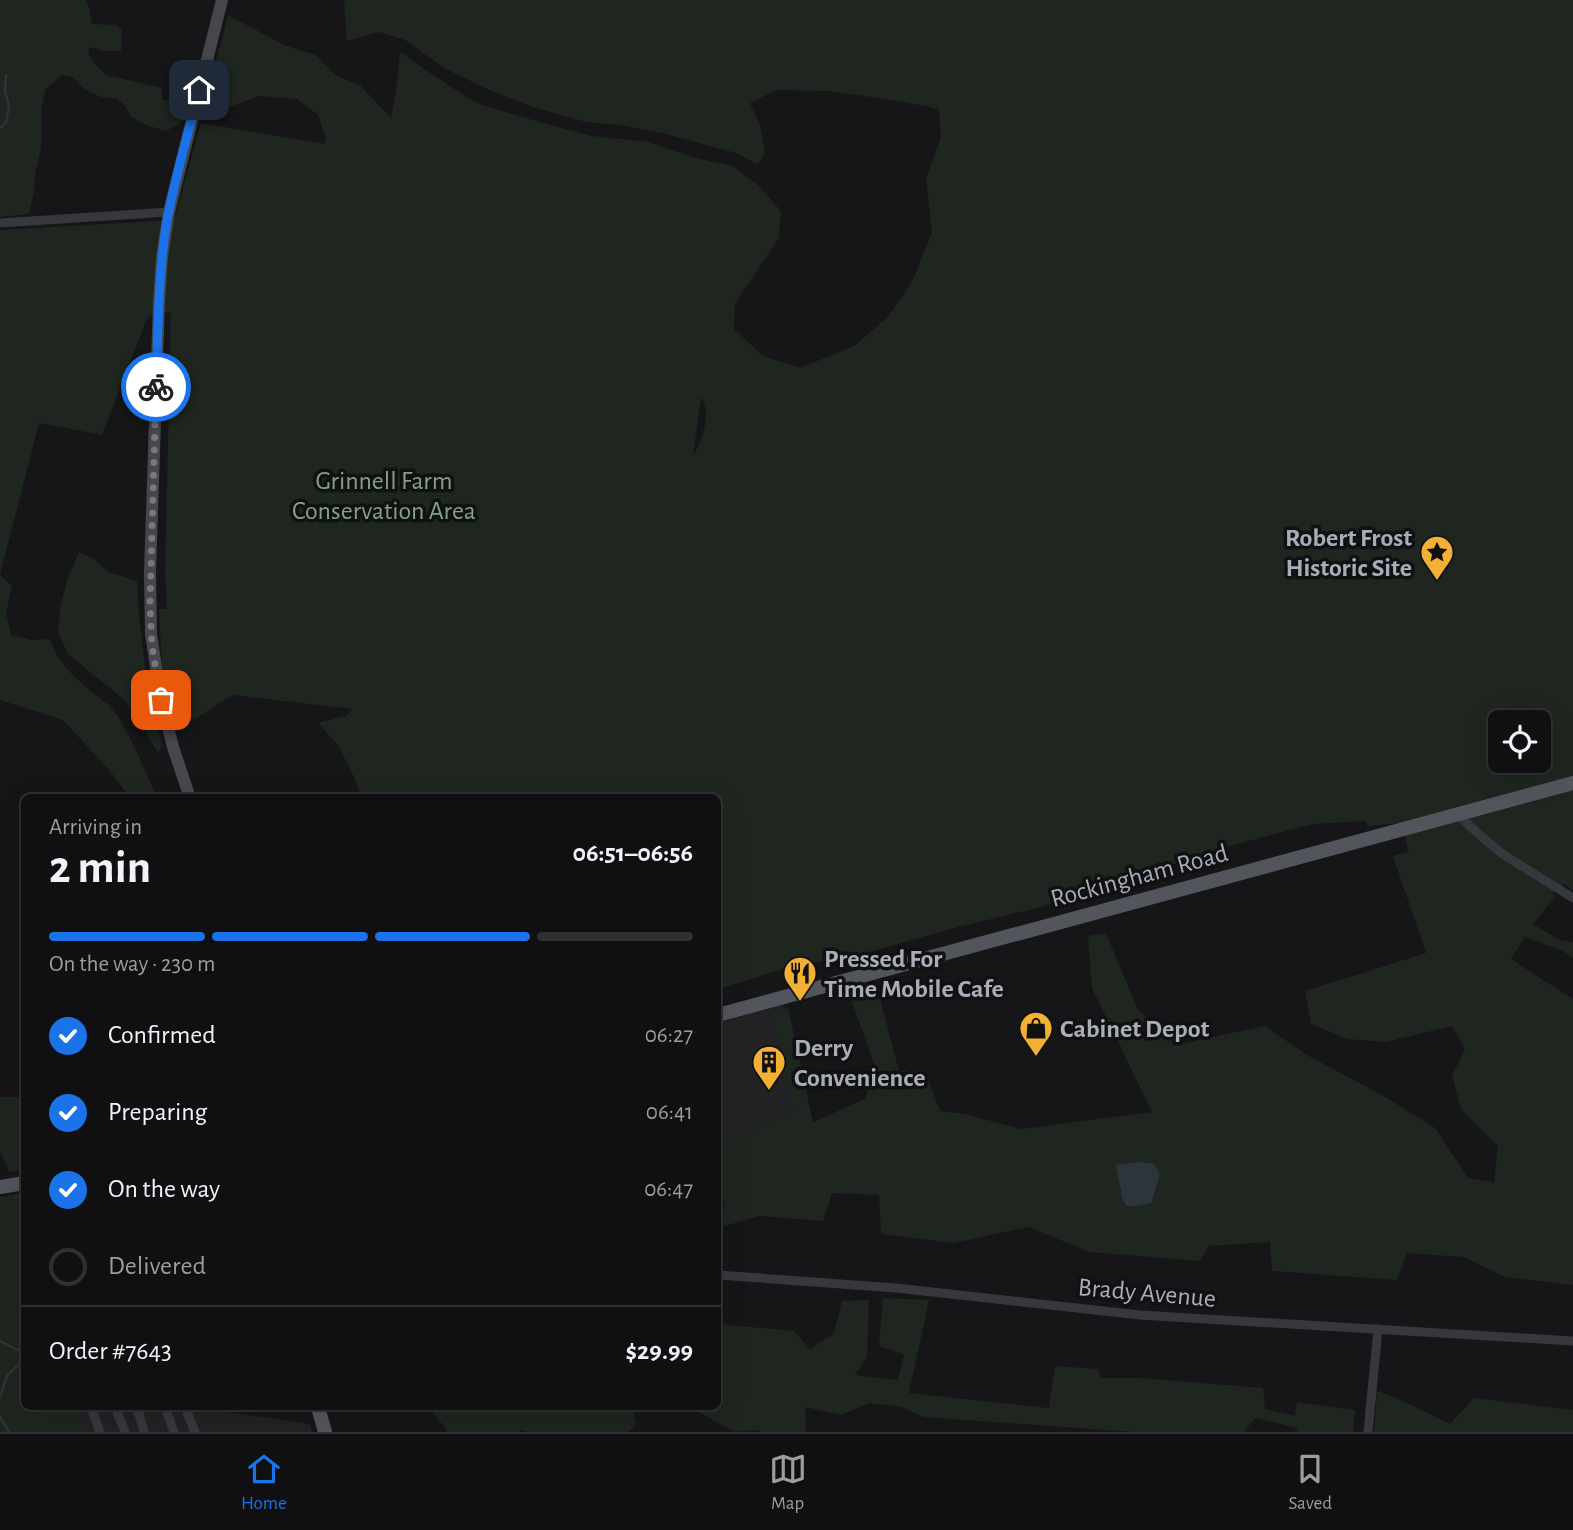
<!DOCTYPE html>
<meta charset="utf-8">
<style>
:root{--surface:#101012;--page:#1e1e20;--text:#f1f3f6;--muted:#9c9d9f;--line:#303032;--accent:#1a73e8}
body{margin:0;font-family:"Alegreya Sans",sans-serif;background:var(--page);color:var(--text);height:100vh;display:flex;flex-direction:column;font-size:26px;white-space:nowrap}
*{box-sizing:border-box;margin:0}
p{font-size:23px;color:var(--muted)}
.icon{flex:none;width:38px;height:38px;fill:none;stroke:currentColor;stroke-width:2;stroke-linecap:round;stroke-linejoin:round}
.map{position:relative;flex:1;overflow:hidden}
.panel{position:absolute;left:21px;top:794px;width:700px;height:616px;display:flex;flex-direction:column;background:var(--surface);border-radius:10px;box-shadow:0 7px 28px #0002,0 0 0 2px var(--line)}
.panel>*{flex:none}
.buttons{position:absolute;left:1488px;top:710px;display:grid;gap:14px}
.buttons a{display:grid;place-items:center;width:63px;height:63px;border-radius:10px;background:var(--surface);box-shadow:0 7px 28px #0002,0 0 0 2px var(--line);font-size:35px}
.pin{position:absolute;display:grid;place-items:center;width:60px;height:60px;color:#fff;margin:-30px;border-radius:14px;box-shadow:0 4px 10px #0006}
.courier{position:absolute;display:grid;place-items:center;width:70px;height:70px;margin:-35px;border:5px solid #1a73e8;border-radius:50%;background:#fff;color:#222;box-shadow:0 2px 9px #0007}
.headline em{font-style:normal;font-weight:700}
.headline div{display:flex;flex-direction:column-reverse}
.headline{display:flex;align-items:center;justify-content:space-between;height:119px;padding:0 28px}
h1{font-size:46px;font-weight:700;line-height:52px}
.bar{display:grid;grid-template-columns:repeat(4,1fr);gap:10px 7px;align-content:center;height:84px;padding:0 28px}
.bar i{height:9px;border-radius:5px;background:var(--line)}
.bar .current{background:var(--accent)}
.bar p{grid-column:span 4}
.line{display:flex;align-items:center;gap:18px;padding:0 28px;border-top:2px solid var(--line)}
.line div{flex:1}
ol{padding:0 28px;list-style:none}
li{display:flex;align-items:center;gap:21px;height:77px}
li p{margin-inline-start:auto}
li .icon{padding:7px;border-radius:50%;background:var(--accent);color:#fff;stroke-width:4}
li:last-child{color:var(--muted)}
li i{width:38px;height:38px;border:4px solid var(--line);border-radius:50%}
.dock{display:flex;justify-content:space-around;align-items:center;height:98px;border-top:2px solid var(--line);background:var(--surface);font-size:19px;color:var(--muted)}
.dock a{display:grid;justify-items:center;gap:4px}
.dock .current{color:var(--accent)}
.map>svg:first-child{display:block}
.built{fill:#222225}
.green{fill:#1e261f;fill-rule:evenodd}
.water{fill:#2c353c}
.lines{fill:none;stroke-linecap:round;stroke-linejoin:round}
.stream{stroke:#2c353c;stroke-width:2.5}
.street{stroke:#37383d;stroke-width:9}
.secondary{stroke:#45474d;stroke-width:12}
.primary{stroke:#53555c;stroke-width:14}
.done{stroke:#757880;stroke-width:7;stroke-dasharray:0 12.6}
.route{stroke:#1a73e8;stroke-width:9}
.labels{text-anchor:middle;stroke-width:7;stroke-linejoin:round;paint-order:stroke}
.park-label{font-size:26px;fill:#7fa381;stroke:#111113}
.poi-label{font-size:26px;font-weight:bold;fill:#a8adb8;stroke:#111113;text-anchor:start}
.street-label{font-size:26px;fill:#a8adb8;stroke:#111113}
</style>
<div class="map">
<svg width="1573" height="1432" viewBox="0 0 1573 1432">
<rect width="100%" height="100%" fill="#161618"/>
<path class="built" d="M784,1004L815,1158L718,1173V1023Z
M37,1407H211L212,1410L310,1424L312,1432H38Z"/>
<path class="green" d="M0,0H86L89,7L92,24L116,25L122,30L121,51H103L90,47L88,53L95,64L106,75L162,88V100L171,101L186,98L181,123L166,131L146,125L131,117L125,106L117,98L101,97L86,90L72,77L62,75L45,90L41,112V148L35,174L34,192L29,214L0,217Z
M344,0H1573V890L1564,884L1552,893L1556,896L1533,924L1559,940L1573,942V958L1563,951L1525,937L1511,959L1573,999V1285L1505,1277L1464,1257L1407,1253L1397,1280L1272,1271L1270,1242L1209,1246L1200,1261L1089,1252L1029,1227L953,1243L881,1234L879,1195L832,1193L823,1221L759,1216L721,1227L725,1200L718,1199V1146L795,1113L773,1016L788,1007L813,1122L865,1099L875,1067L849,993L876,984L899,1071H925L940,1111L965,1114L1021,1129L1152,1112L1092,988L1088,936L1106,933L1138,1010L1179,1044L1265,1026L1307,1055L1382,1095L1435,1128L1468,1178L1494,1182L1498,1146L1461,1109L1452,1076L1465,1049L1452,1026L1386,1042L1347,1039L1311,1024L1305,991L1426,953L1393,856L1409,852L1401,823L1368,826L1366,821L1313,824L1233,845L1041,907L954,928L852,957L796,965L718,989V798H361L356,781L338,745L318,723L346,716L353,709L232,695L195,719L172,711L162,665L159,609H167L165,571L171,312L148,316L102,435L39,423L0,575L12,586L6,614L11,635L31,640L50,639C57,662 75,678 93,693C100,699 109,704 114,711C133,737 143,770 158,798H130L111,772L63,720L0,700V230L174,220L201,123L324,144L326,139L318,115L297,99L259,96L224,109L204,110L228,15L284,45L316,55L335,75L360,85L391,118L396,92L400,52L434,76L478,104L547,124L592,136L648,142L696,158L733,166L758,185L781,211L779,238L735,303L734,329L763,356L800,368L854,346L888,317L913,280L932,232L926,178L941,137L939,109L893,100L827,91L776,90L750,103L760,126L765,153L758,164L736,153L666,134L620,125L586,122L536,108L489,90L446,69L405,40L379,32L347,41ZM701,397C712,413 703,439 693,456ZM1500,723H1538V761H1500Z
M79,552L93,558L108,572L137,581C140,638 146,690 162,745L158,753L138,718L122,698L68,654L58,632L60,608L67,581Z
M0,1097H24V1170L8,1172L7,1165L0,1152Z
M24,1193V1407H79L81,1425L84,1432H0V1197Z
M883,1298L929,1300L909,1393L1049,1408L1055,1366L1099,1369L1100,1378H1141L1263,1388L1265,1409L1295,1416L1297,1402L1355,1410L1353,1432H1297V1428L1255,1418L1244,1432H1134L923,1417L902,1407L869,1403L841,1415L805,1407L806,1432H759L758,1430L734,1432L690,1407H718V1324L794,1331L810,1349L834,1333L842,1301L869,1300L867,1357L855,1375L898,1380L904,1354L879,1346Z
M1377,1391L1399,1399L1450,1424L1474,1398L1573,1410V1432H1374Z
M428,1407H632L636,1425L628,1432H526L522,1430L520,1432H446L447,1430Z"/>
<path class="water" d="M1140,1162L1154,1164L1160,1174L1151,1203L1136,1206H1127L1123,1201L1116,1165Z"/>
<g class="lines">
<path class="stream" d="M0,128L6,123L9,106L5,91L6,75
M0,1341L22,1352L20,1363L7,1376L0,1397
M0,1417L9,1432"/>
<path class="street" d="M0,223L169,212
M1457,814L1483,838L1504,855L1573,898
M718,1275L896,1288L1140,1315L1573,1341
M91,1407L100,1432
M115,1407L125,1432
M135,1407L139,1414L144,1432
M165,1407L174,1432
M185,1407L195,1432
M1368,1432L1378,1329"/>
<path class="secondary" d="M190,798L173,747L161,700L151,634L150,572L159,302L162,257L169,212L222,0"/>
<path class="primary" d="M718,1015L1573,783
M0,1187L24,1183
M318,1407L325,1432"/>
</g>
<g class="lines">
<path class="done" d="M156,387L150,605L152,646L161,700"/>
<path class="route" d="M156,387C158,333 158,279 166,226C174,180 188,135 199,90"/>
</g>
<defs>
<symbol id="sight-pin" viewBox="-11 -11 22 30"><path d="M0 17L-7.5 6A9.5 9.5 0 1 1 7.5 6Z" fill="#f2b134" stroke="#111113"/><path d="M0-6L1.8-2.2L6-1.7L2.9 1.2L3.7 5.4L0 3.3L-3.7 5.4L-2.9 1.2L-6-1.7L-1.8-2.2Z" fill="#111"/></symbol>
<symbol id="restaurant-pin" viewBox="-11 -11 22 30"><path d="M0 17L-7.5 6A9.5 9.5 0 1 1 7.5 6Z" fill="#f2b134" stroke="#111113"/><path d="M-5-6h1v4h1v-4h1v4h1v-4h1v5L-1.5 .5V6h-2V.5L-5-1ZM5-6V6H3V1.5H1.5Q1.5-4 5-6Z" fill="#111"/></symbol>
<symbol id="shop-pin" viewBox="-11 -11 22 30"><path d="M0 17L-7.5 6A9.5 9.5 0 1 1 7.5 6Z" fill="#f2b134" stroke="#111113"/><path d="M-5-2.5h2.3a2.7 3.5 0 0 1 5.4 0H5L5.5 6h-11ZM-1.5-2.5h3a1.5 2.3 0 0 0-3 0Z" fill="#111"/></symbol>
<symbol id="building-pin" viewBox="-11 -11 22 30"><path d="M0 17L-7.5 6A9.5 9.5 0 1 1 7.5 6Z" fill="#f2b134" stroke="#111113"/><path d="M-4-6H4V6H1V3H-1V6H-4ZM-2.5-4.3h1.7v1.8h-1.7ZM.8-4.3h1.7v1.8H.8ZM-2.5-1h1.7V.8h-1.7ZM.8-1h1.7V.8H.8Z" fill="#111"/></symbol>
</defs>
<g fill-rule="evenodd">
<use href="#sight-pin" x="1418" y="533" width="38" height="52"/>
<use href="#restaurant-pin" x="781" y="954" width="38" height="52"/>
<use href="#shop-pin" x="1017" y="1009" width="38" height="52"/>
<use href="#building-pin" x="750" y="1043" width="38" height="52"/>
</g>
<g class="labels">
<g class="park-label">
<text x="384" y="489">Grinnell Farm<tspan x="384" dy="30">Conservation Area</tspan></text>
</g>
<g class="poi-label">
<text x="1412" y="546" text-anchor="end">Robert Frost<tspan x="1412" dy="30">Historic Site</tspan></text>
<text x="824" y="967">Pressed For<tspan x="824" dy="30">Time Mobile Cafe</tspan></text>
<text x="1060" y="1037">Cabinet Depot</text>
<text x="794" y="1056">Derry<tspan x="794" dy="30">Convenience</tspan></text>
</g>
<g class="street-label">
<text transform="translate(1139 875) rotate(-15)" y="9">Rockingham Road</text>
<text transform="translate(1147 1292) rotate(5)" y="9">Brady Avenue</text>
</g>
</g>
</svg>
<div class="buttons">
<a><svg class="icon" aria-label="locate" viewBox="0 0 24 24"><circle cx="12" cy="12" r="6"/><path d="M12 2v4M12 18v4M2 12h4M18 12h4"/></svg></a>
</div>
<div class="pin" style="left:161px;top:700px;background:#ea580c"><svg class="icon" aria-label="bag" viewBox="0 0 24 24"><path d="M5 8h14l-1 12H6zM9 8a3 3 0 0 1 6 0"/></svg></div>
<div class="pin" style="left:199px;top:90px;background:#1f2937"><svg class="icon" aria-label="home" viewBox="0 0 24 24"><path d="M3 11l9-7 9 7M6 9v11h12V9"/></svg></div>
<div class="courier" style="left:156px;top:387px"><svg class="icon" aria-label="bike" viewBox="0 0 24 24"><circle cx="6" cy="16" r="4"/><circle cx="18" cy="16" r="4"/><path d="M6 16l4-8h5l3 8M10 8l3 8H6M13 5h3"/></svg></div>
<section class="panel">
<div class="headline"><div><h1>2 min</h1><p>Arriving in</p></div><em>06:51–06:56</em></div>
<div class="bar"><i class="current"></i><i class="current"></i><i class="current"></i><i></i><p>On the way · 230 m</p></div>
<ol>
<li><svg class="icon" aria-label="check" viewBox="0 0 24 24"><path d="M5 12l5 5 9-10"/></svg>Confirmed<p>06:27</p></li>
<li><svg class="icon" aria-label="check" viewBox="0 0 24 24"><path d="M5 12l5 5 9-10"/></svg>Preparing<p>06:41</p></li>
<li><svg class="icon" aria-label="check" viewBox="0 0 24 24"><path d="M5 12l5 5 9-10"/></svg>On the way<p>06:47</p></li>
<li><i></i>Delivered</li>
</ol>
<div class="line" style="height:91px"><div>Order #7643</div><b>$29.99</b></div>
</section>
</div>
<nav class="dock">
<a class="current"><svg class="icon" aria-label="home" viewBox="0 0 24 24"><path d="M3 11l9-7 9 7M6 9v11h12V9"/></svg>Home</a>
<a><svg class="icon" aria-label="map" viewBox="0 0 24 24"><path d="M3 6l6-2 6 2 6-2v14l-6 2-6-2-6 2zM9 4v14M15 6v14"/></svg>Map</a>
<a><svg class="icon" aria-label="saved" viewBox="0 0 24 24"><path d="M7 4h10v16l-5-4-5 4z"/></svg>Saved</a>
</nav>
